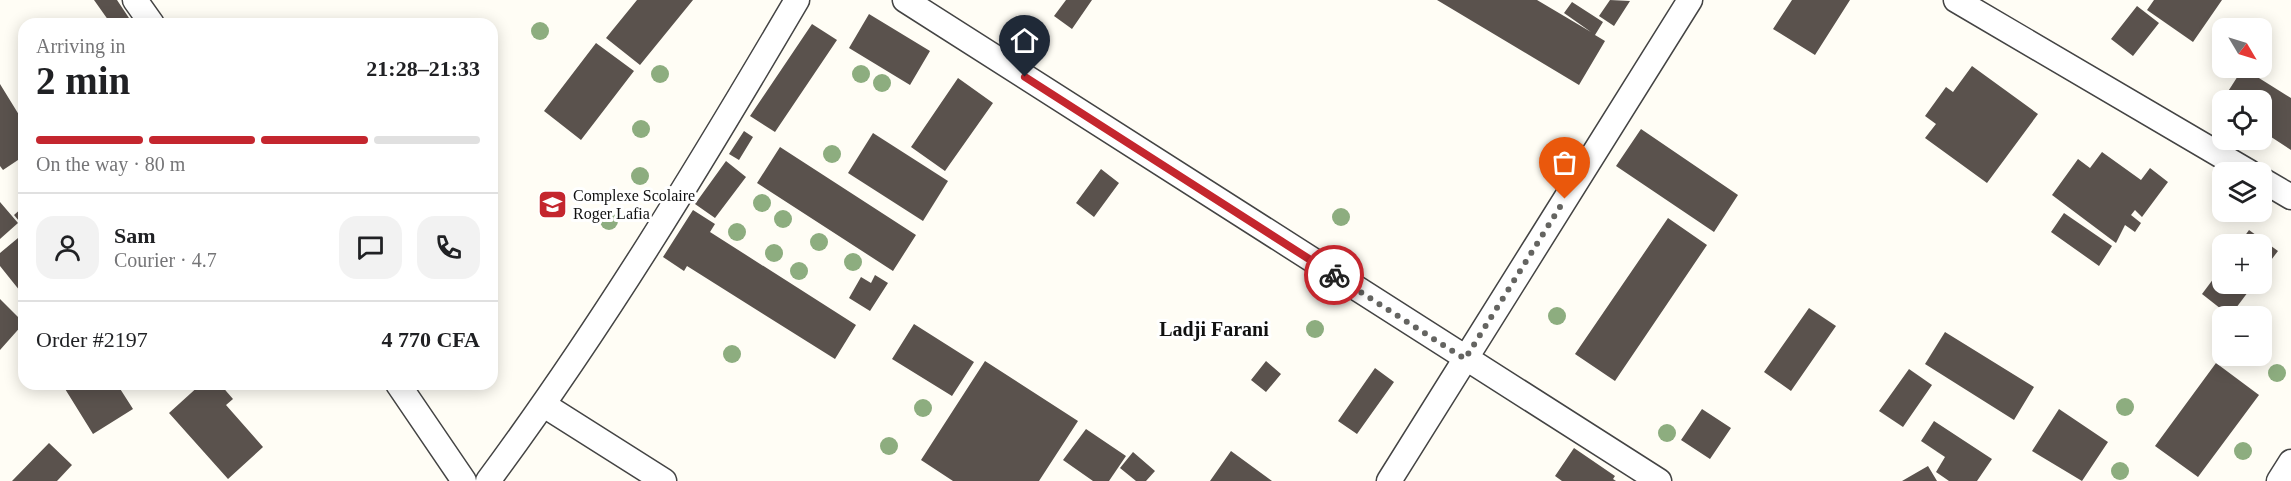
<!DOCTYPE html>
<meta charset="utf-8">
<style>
:root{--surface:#fff;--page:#f2f2f2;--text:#202124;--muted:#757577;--line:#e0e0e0;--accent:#c4262e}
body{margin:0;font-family:Georgia,serif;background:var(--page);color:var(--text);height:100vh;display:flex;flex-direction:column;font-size:22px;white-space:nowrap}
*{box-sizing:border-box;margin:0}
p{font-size:20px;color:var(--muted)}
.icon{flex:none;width:33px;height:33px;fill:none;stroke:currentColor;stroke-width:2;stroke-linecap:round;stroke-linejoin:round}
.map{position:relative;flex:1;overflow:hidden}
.panel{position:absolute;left:18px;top:18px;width:480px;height:372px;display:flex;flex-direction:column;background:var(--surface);border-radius:18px;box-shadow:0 3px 15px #0003}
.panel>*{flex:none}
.needle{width:39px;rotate:128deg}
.controls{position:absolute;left:2212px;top:18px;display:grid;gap:12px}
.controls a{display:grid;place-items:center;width:60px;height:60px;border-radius:12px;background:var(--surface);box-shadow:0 3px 15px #0003;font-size:30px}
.pin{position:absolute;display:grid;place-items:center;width:51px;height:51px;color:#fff;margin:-62px -26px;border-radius:50% 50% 50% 0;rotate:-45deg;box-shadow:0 0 6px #0007}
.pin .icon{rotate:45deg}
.courier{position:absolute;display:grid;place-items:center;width:60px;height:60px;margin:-30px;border:4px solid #c4262e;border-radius:50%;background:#fff;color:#222;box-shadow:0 2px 8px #0007}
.overview em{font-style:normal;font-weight:700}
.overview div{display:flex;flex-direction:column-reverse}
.overview{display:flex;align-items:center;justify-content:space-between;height:102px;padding:0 18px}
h1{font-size:39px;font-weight:700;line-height:45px}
.bar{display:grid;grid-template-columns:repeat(4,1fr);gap:9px 6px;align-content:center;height:72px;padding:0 18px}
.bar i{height:8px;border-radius:4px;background:var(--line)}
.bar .on{background:var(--accent)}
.bar p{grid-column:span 4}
.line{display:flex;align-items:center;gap:15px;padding:0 18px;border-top:2px solid var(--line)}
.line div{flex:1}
.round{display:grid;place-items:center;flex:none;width:63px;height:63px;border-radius:18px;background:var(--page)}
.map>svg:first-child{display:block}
.building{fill:#5a524d}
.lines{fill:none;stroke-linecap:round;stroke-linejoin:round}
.street-casing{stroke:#444;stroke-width:27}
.street{stroke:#fff;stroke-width:24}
.tree{fill:#8dad7f}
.done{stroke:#646461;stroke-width:6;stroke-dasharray:0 10.8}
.route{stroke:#c4262e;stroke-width:8}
.labels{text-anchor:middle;stroke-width:6;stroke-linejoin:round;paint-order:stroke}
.poi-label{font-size:16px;fill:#111;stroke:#fff;text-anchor:start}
.quarter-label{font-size:20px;font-weight:bold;fill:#111;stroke:#fff}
</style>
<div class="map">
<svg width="2291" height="481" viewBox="0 0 2291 481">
<rect width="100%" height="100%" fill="#fffdf5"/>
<path class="building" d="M94,0H117L133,24H111Z
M637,0H693L640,65L606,38Z
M1066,0H1092L1072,29L1054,16Z
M1437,0H1537L1591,32L1564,13L1572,2L1603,22L1595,35L1605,41L1579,85Z
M1610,0L1630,1L1614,26L1599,16Z
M1792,0H1850L1815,55L1773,29Z
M2154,0H2222L2193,42L2147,10Z
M2137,6L2159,23L2133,56L2111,39Z
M869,14L930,51L910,85L849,48Z
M812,24L837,40L775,132L750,116Z
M596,43L634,71L581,140L544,111Z
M1972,66L2038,114L1987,183L1925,138L1936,124L1925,116L1946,87L1953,92Z
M2243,68L2291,98V150L2262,131V100H2223V106L2220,104Z
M958,78L993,103L945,171L911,147Z
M0,84L24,123V156L3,170L0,166Z
M1641,129L1738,195L1714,232L1616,166Z
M744,131L753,137L739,160L729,154Z
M873,133L948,181L923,221L848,173Z
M780,147L916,235L893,271L757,183Z
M2102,152L2141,180L2150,168L2168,182L2142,217L2135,210L2131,215L2141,223L2135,232L2125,225L2116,243L2052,195L2078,159L2090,168Z
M726,161L746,177L715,218L695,204Z
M1101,169L1119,183L1094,217L1076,203Z
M0,202L18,223L0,239Z
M24,206V227L14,215Z
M693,210L715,224L710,232L856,325L835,359L687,266L684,271L663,257Z
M2064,213L2112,246L2099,266L2051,232Z
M1668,218L1707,245L1615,381L1575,354Z
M2249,230L2278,251L2262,272V244H2239Z
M24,233V296L0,266V253Z
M2223,266V284H2254L2230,316L2202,294Z
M875,275L888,283L870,311L849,298L861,277L871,283Z
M0,299L24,323L0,350Z
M1809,308L1836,326L1791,391L1764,372Z
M914,324L974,362L952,396L892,359Z
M1945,332L2034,387L2014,420L1925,364Z
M985,361L1078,421L1039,481H953L921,460Z
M1266,361L1281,374L1266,392L1251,380Z
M2216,363L2259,395L2198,477L2155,446Z
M1375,368L1394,382L1357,434L1338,421Z
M1909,369L1932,385L1903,427L1879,411Z
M62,384H117L133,409L93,434Z
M201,384H220L233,399L226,405L263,447L228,479L169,413Z
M1702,409L1731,428L1710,459L1681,440Z
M2059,409L2108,442L2082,481L2032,451Z
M1934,421L1992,459L1977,481H1949L1936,472L1945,457L1921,441Z
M1086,429L1126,456L1109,481H1093L1063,460Z
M49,443L72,465L57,481H12Z
M1574,448L1615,476L1613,479L1616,481H1562L1555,476Z
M1231,451L1272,481H1210Z
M1133,452L1155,471L1146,481H1136L1120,468Z
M1928,466L1937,481H1902Z"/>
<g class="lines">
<defs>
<path id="street" d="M135,0L152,24
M905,0L1659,481
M1956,0L2249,172
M2262,180L2291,197
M398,384L464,481
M544,405L664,481
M488,481C602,327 700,165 797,0
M1389,481L1690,0
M2279,481L2291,462"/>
</defs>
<use href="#street" class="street-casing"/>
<use href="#street" class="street"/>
</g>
<g class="tree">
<circle cx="540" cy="31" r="9"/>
<circle cx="660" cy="74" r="9"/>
<circle cx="861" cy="74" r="9"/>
<circle cx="882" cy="83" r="9"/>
<circle cx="641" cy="129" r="9"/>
<circle cx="832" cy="154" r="9"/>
<circle cx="640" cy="176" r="9"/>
<circle cx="762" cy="203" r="9"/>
<circle cx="1341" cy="217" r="9"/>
<circle cx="783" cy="219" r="9"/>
<circle cx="609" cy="221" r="9"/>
<circle cx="737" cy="232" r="9"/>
<circle cx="819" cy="242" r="9"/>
<circle cx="774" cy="253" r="9"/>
<circle cx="853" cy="262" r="9"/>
<circle cx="799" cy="271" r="9"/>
<circle cx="1557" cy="316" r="9"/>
<circle cx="1315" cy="329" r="9"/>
<circle cx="732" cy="354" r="9"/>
<circle cx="2277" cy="373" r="9"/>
<circle cx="2125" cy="407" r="9"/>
<circle cx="923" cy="408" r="9"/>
<circle cx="1667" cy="433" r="9"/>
<circle cx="889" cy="446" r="9"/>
<circle cx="2243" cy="451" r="9"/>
<circle cx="2120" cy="471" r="9"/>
</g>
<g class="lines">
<path class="done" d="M1334,275L1465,359L1565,199"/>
<path class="route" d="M1025,77L1334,275"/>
</g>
<defs>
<symbol id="school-square" viewBox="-11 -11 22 22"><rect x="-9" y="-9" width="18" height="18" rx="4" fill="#c4262e" stroke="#fff"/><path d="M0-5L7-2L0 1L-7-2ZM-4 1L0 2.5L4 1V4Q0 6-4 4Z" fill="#fff"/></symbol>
</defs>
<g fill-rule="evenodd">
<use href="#school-square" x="536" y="188" width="33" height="33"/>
</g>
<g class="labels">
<g class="poi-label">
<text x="573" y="201">Complexe Scolaire<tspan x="573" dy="18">Roger Lafia</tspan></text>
</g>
<g class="quarter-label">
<text x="1214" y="336">Ladji Farani</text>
</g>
</g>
</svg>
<div class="controls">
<a><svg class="needle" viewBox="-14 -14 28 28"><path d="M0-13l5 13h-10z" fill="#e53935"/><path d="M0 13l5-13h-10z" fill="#757577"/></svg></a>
<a><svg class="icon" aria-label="locate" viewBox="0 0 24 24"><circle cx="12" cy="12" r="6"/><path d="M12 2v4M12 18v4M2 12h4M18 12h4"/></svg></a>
<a><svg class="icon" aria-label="layers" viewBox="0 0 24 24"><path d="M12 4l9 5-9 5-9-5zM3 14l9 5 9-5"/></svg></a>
<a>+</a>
<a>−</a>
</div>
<div class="pin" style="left:1565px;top:199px;background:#ea580c"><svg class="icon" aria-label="bag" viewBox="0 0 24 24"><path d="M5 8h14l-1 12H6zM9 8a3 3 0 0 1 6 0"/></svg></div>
<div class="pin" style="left:1025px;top:77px;background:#1f2937"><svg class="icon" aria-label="home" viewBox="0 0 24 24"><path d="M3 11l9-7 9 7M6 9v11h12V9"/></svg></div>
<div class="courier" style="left:1334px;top:275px"><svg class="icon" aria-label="bike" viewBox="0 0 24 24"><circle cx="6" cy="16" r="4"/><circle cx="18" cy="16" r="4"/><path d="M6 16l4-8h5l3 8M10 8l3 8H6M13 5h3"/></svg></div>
<section class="panel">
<div class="overview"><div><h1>2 min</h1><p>Arriving in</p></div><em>21:28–21:33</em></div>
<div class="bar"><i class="on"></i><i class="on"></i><i class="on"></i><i></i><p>On the way · 80 m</p></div>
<div class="line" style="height:108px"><a class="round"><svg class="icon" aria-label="person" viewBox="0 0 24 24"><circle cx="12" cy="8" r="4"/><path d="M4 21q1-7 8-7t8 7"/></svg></a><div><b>Sam</b><p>Courier · 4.7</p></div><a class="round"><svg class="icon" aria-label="chat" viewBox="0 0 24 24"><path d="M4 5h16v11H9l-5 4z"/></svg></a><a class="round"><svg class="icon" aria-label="phone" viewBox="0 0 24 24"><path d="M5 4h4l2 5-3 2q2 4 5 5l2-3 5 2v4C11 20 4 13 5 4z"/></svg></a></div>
<div class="line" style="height:78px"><div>Order #2197</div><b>4 770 CFA</b></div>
</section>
</div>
